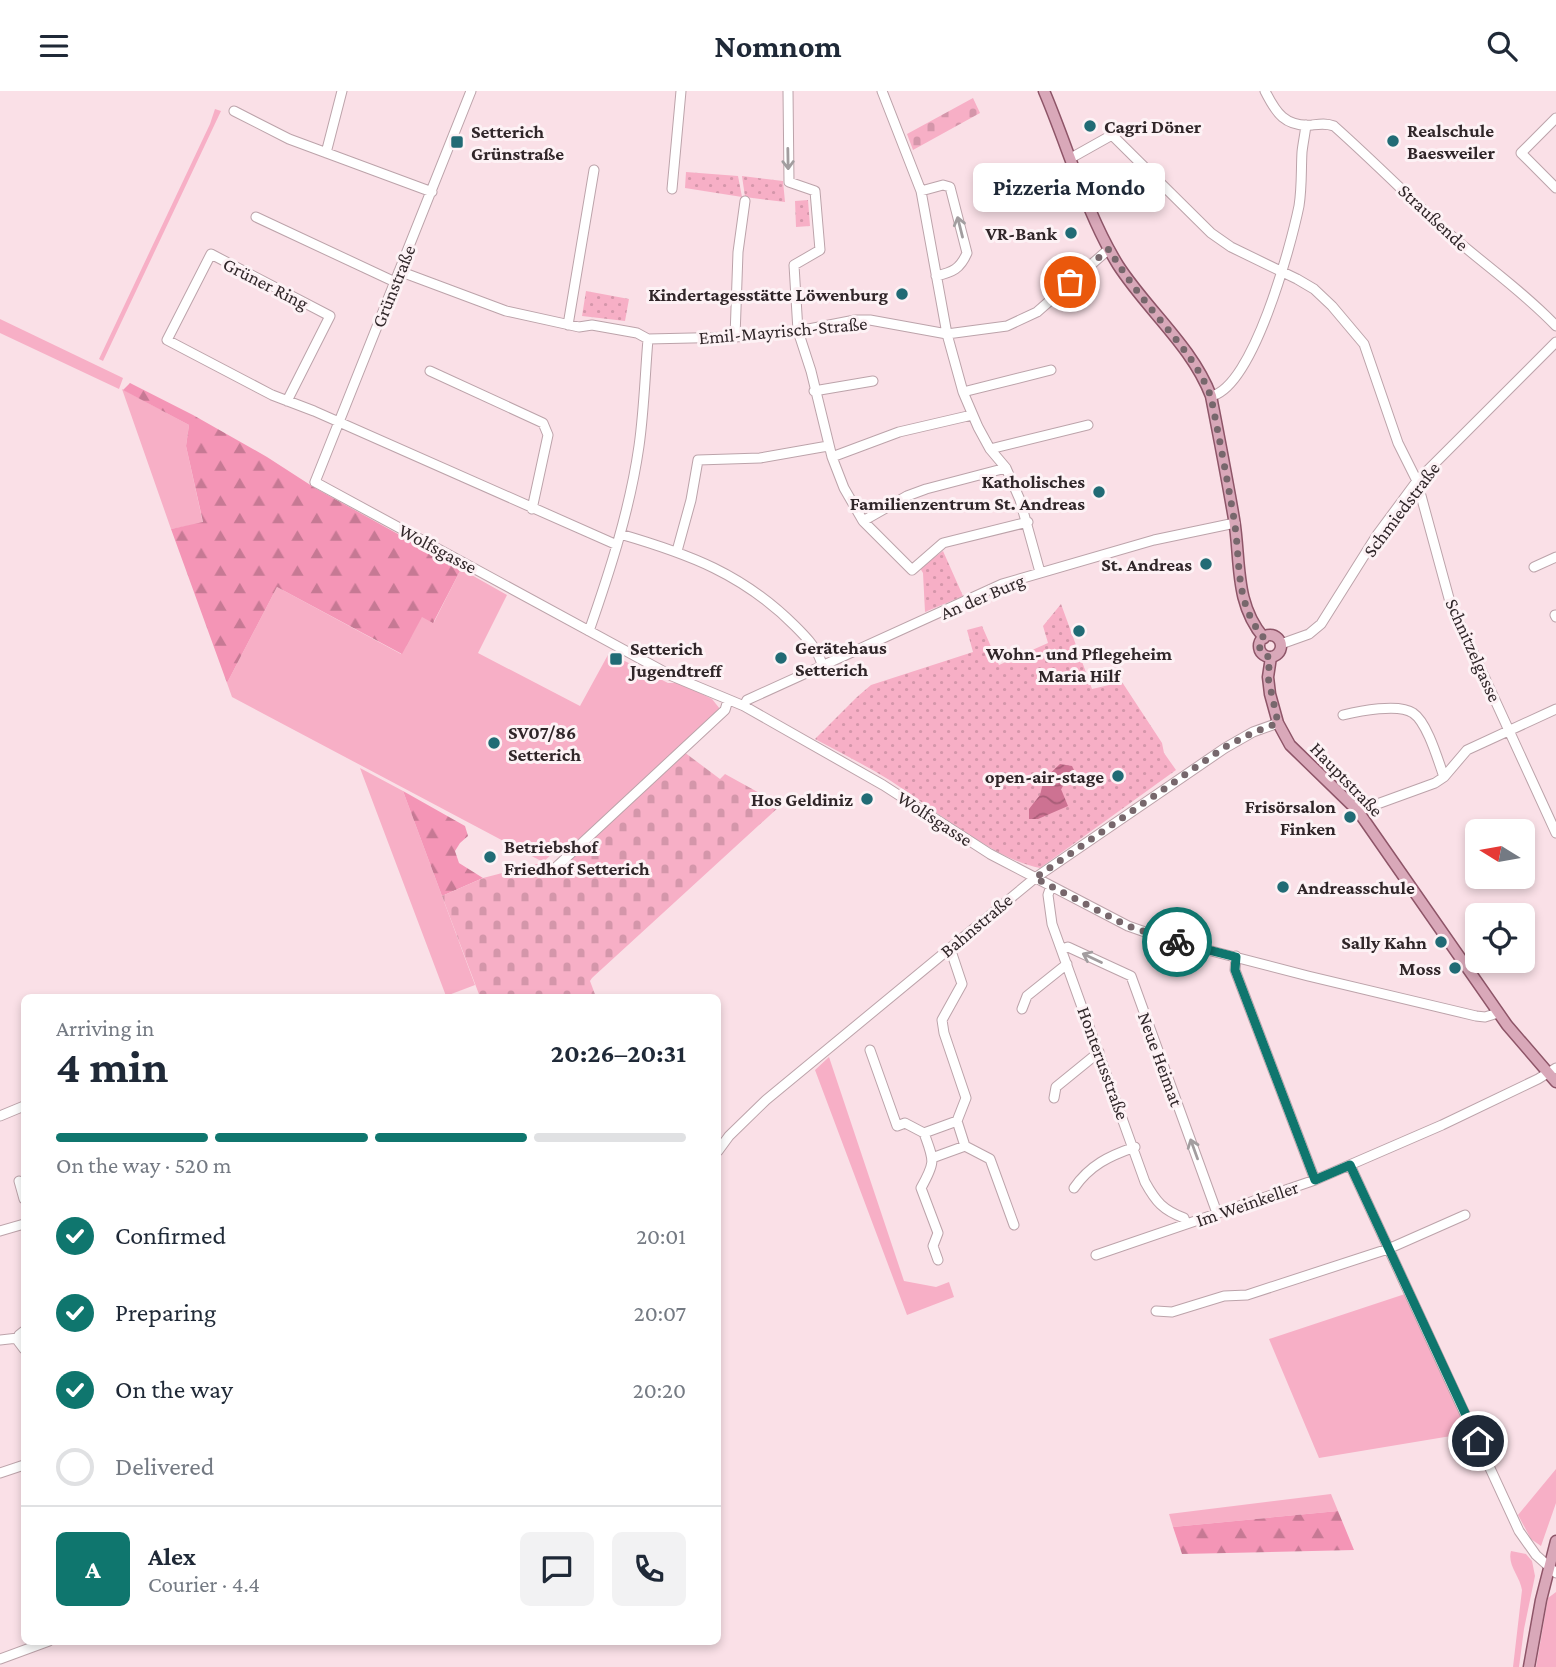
<!DOCTYPE html>
<meta charset="utf-8">
<style>
:root{--surface:#fff;--page:#f2f2f3;--text:#1f2937;--muted:#747a83;--line:#e0e1e3;--accent:#0f766e}
body{margin:0;font-family:"Crimson Pro",serif;background:var(--page);color:var(--text);height:100vh;display:flex;flex-direction:column;font-size:26px;white-space:nowrap}
*{box-sizing:border-box;margin:0}
p{font-size:23px;color:var(--muted)}
.icon{flex:none;width:38px;height:38px;fill:none;stroke:currentColor;stroke-width:2;stroke-linecap:round;stroke-linejoin:round}
.map{position:relative;flex:1;overflow:hidden}
.side{position:absolute;left:21px;top:903px;width:700px;height:651px;display:flex;flex-direction:column;background:var(--surface);border-radius:10px;box-shadow:0 4px 10px #0003}
.side>*{flex:none}
.needle{width:46px;rotate:281deg}
.fabs{position:absolute;left:1465px;top:728px;display:grid;gap:14px}
.fabs a{display:grid;place-items:center;width:70px;height:70px;border-radius:10px;background:var(--surface);box-shadow:0 4px 10px #0003;font-size:35px}
.pin{position:absolute;display:grid;place-items:center;width:60px;height:60px;color:#fff;margin:-30px;border:4px solid #fff;border-radius:50%;box-shadow:0 2px 7px #0007}
.courier{position:absolute;display:grid;place-items:center;width:70px;height:70px;margin:-35px;border:5px solid #0f766e;border-radius:50%;background:#fff;color:#222;box-shadow:0 2px 9px #0007}
.bubble{position:absolute;height:49px;border-radius:10px;background:var(--surface);box-shadow:0 4px 10px #0003;font-size:23px;font-weight:700;line-height:49px;text-align:center}
.head em{font-style:normal;font-weight:700}
.head div{display:flex;flex-direction:column-reverse}
.head{display:flex;align-items:center;justify-content:space-between;height:119px;padding:0 35px}
h1{font-size:46px;font-weight:700;line-height:52px}
.bar{display:grid;grid-template-columns:repeat(4,1fr);gap:10px 7px;align-content:center;height:84px;padding:0 35px}
.bar i{height:9px;border-radius:5px;background:var(--line)}
.bar .active{background:var(--accent)}
.bar p{grid-column:span 4}
.line{display:flex;align-items:center;gap:18px;padding:0 35px;border-top:2px solid var(--line)}
.line div{flex:1}
.round{display:grid;place-items:center;flex:none;width:74px;height:74px;border-radius:10px;background:var(--page)}
ol{padding:0 35px;list-style:none}
li{display:flex;align-items:center;gap:21px;height:77px}
li p{margin-inline-start:auto}
li .icon{padding:7px;border-radius:50%;background:var(--accent);color:#fff;stroke-width:4}
li:last-child{color:var(--muted)}
li i{width:38px;height:38px;border:4px solid var(--line);border-radius:50%}
header{display:flex;justify-content:space-between;align-items:center;height:91px;padding:0 35px;background:var(--surface);font-size:32px;font-weight:700}
.map>svg:first-child{display:block}
.grass{fill:#f7afc6}
.forest{fill:url(#forest-firs)}
.cemetery{fill:url(#cemetery-stones)}
.park{fill:url(#park-dots)}
.water{fill:url(#water-waves)}
.lines{fill:none;stroke-linecap:round;stroke-linejoin:round}
.minor-casing{stroke:#bca3aa;stroke-width:11}
.major-casing{stroke:#8e5568;stroke-width:13}
.minor{stroke:#fff;stroke-width:9}
.major{stroke:#d9a8b9;stroke-width:10}
.oneway{stroke:#a29d9f}
.done{stroke:#77676c;stroke-width:7;stroke-dasharray:0 12.6}
.route{stroke:#0f766e;stroke-width:9}
.poi-dot{fill:#216b75;stroke:#fdf2f5;stroke-width:2.5}
.labels{text-anchor:middle;stroke-width:6;stroke-linejoin:round;paint-order:stroke}
.poi-label{font-size:19px;font-weight:bold;fill:#302629;stroke:#fdf2f5;text-anchor:end}
.street-label{font-size:19px;fill:#302629;stroke:#fdf2f5}
</style>
<header><svg class="icon" aria-label="menu" viewBox="0 0 24 24"><path d="M4 6h16M4 12h16M4 18h16"/></svg>Nomnom<svg class="icon" aria-label="search" viewBox="0 0 24 24"><circle cx="10" cy="10" r="6"/><path d="M15 15l6 6"/></svg></header>
<div class="map">
<svg width="1556" height="1576" viewBox="0 0 1556 1576">
<defs>
<pattern id="forest-firs" width="22" height="20" patternUnits="userSpaceOnUse" patternTransform="scale(1.75)"><rect width="22" height="20" fill="#f495b6"/><path d="M5 1l3.5 6h-7zM16 11l3.5 6h-7z" fill="#c67994"/></pattern>
<pattern id="cemetery-stones" width="16" height="16" patternUnits="userSpaceOnUse" patternTransform="scale(1.75)"><rect width="16" height="16" fill="#f7afc6"/><path d="M2 7V4a2 2 0 0 1 4 0v3zM10 15v-3a2 2 0 0 1 4 0v3z" fill="#d496aa"/></pattern>
<pattern id="park-dots" width="8" height="8" patternUnits="userSpaceOnUse" patternTransform="scale(1.75)"><rect width="8" height="8" fill="#f7afc6"/><path d="M2 2h.1M6 6h.1" fill="none" stroke="#d496aa" stroke-width="1.8" stroke-linecap="round"/></pattern>
<pattern id="water-waves" width="16" height="10" patternUnits="userSpaceOnUse" patternTransform="scale(1.75)"><rect width="16" height="10" fill="#cd7292"/><path d="M0 5q4-4 8 0t8 0" fill="none" stroke="#a75d77"/></pattern>
</defs>
<rect width="100%" height="100%" fill="#fae0e7"/>
<path class="grass" d="M215,18L221,20L103,270L99,268L210,33Z
M0,228L123,287L119,298L0,242Z
M122,298L189,334L186,355L203,432L171,438Z
M461,478L507,504L478,562L580,615L609,562L668,592H680L712,608L720,618L571,756L562,754L543,771L232,606L227,592L277,496L401,563L422,525L434,531Z
M360,677L403,700L475,894L446,905Z
M829,966L904,1190L936,1196L949,1191L954,1206L907,1224L815,979Z
M1405,1203L1469,1342L1319,1367L1269,1248Z
M1556,1378V1412L1541,1455L1531,1448L1518,1424Z
M1331,1403L1338,1420L1173,1436L1169,1423Z
M1511,1460L1526,1463L1532,1470L1535,1485L1524,1538L1519,1576H1513L1522,1499C1520,1485 1507,1474 1511,1460Z
M1556,1501V1576H1536L1548,1507Z"/>
<path class="forest" d="M130,292L193,324L267,366L315,397L461,478L433,532L422,526L402,563L277,496L227,592L171,438L203,431L186,355L189,334L123,299Z
M403,700L465,735L468,745L460,752L455,760L459,772L483,787L442,805Z
M1338,1420L1354,1459L1182,1463L1173,1436Z"/>
<path class="cemetery" d="M973,7L980,22L913,59L907,43Z
M684,661L720,688L725,683L781,714L592,887L590,890L596,906H480L442,805L483,787L537,773L554,781Z"/>
<path class="park" d="M686,81L738,85L742,106L685,97Z
M742,85L783,90L785,111L745,106Z
M808,109L810,135L796,136L795,110Z
M586,200L629,208L625,230L582,225Z
M943,460L963,505L925,521L923,482L920,477Z
M1061,513L1092,598L1122,591L1162,652L1164,662L1176,679L1040,777C997,770 929,715 891,690C867,675 841,662 815,648L857,606L871,594L973,561L967,539L982,535L999,574L1048,552L1043,535Z"/>
<path class="water" d="M1060,673L1072,675L1074,679L1069,690L1067,689L1061,698L1068,715L1038,728H1029V718L1040,704L1044,688Z"/>
<g class="lines">
<defs>
<path id="minor" d="M471,0L315,391L672,585L744,615L883,694L990,763L1128,835L1165,848L1308,885L1476,925L1485,926L1498,922
M788,0L789,91L815,100L820,159L794,174L798,240L811,280L832,366L844,397L863,430L912,479L943,452L1028,431
M882,0L921,100L947,243L963,301L978,336L990,358L1006,377L1020,409L1040,481
M1265,0C1276,22 1285,36 1312,34C1320,33 1326,32 1334,35C1370,67 1403,100 1437,132C1476,168 1520,197 1556,235
M234,20L289,48L432,101
M1556,27L1521,62L1556,97
M326,62L342,0
M1071,67L1112,44L1211,142L1231,156L1297,188L1314,198L1332,215L1364,253L1398,352L1417,390L1450,511L1556,742
M672,98L681,0
M921,100L943,94L950,96L967,162C960,178 953,181 936,185
M256,126L395,191
M399,180L506,220L579,236L592,234L637,242L648,248L735,246L788,242L855,229H870L947,243L1007,235L1037,221L1109,158
M568,234L594,79
M735,246L738,161L745,110
M430,280L543,332L548,344L532,418
M814,300L873,290
M963,301L1051,279
M1211,305C1253,297 1291,154 1299,115C1302,96 1301,79 1302,61C1303,52 1305,43 1306,34
M287,310L330,225L211,163L167,249L272,304L314,320L617,454
M990,358L1088,334
M832,366L899,341L972,324
M863,430L907,405L926,398L1006,377
M620,443C689,463 743,483 795,535C807,547 818,558 822,574
M677,460L691,409L698,369L760,367L828,355
M1534,476L1556,466
M1555,524L1556,526
M589,540C610,480 630,418 639,355C644,320 645,284 648,248
M1281,553L1309,543L1321,533L1377,444L1417,390L1556,251
M744,615L747,609L1002,493L1154,449L1235,432
M1343,624C1359,620 1399,612 1413,622C1427,631 1438,669 1444,686
M1358,720L1435,692L1444,686L1467,659L1556,618
M554,778L725,619L728,609
M1051,795L1048,804L1052,833L1145,1091C1156,1111 1163,1119 1184,1127L1186,1133
M950,857L962,893L942,929L944,942L966,1007L957,1030L965,1055L990,1068L1014,1134
M1062,858L1068,856L1131,885L1217,1122
M1236,865L1235,879L1315,1089
M1022,918L1027,905L1067,873
M870,959L897,1035L905,1032L924,1042C934,1070 936,1070 921,1097L938,1142L933,1155L938,1169
M1054,1007L1056,996L1099,961
M0,1025L24,1015
M924,1042L957,1030
M718,1060L729,1045L766,1009L1035,787L1225,657L1253,641L1278,632
M932,1067L965,1055
M1350,1074L1519,1440L1536,1464L1556,1482
M19,1090L24,1108
M1074,1097C1090,1074 1109,1065 1135,1056
M0,1140L24,1133
M1096,1164L1315,1089L1442,1034L1538,988L1556,977
M1156,1220L1172,1221L1224,1205L1247,1204L1388,1158L1465,1124
M24,1240L19,1244L18,1250L24,1258
M0,1249L18,1247
M0,1382L24,1374
M0,1568L49,1550"/>
<path id="major" d="M1044,0C1068,56 1086,122 1118,174C1147,219 1192,255 1211,305C1219,346 1227,387 1234,428C1241,470 1234,512 1264,547
M1259 555a11 11 0 1 1 22 0a11 11 0 1 1-22 0Z
M1271,566L1268,586L1270,603L1278,632L1290,654L1358,720L1507,934L1556,991
M1529,1576L1541,1509L1556,1450"/>
</defs>
<use href="#minor" class="minor-casing"/>
<use href="#major" class="major-casing"/>
<use href="#minor" class="minor"/>
<use href="#major" class="major"/>
</g>
<defs><path id="oneway-shaft" d="M-6 0H5M1.5-3L5.5 0L1.5 3" fill="none" stroke-width="1.6" stroke-linecap="round" stroke-linejoin="round" transform="scale(1.75)"/></defs>
<g class="oneway">
<use href="#oneway-shaft" transform="translate(788 68) rotate(89)"/>
<use href="#oneway-shaft" transform="translate(960 136) rotate(-104)"/>
<use href="#oneway-shaft" transform="translate(1092 867) rotate(-155)"/>
<use href="#oneway-shaft" transform="translate(1194 1058) rotate(-110)"/>
</g>
<g class="lines">
<path class="done" d="M1070,191L1109,158C1123,182 1139,203 1157,225C1178,251 1199,274 1211,306C1219,346 1227,387 1234,428C1241,470 1234,512 1264,547C1256,555 1260,564 1270,566L1268,586L1278,632L1254,641L1225,656L1035,787L1128,835L1177,851"/>
<path class="route" d="M1177,851L1236,866L1235,879L1315,1089L1350,1074L1478,1350"/>
</g>
<g class="poi-dot">
<circle cx="1090" cy="35" r="7"/>
<circle cx="1393" cy="50" r="7"/>
<rect x="450" y="44" width="14" height="14" rx="3.5"/>
<circle cx="1071" cy="142" r="7"/>
<circle cx="902" cy="203" r="7"/>
<circle cx="1099" cy="401" r="7"/>
<circle cx="1206" cy="473" r="7"/>
<circle cx="1079" cy="540" r="7"/>
<circle cx="781" cy="567" r="7"/>
<rect x="609" y="561" width="14" height="14" rx="3.5"/>
<circle cx="494" cy="652" r="7"/>
<circle cx="1118" cy="685" r="7"/>
<circle cx="867" cy="708" r="7"/>
<circle cx="1350" cy="726" r="7"/>
<circle cx="490" cy="766" r="7"/>
<circle cx="1283" cy="796" r="7"/>
<circle cx="1441" cy="851" r="7"/>
<circle cx="1455" cy="877" r="7"/>
</g>
<g class="labels">
<g class="poi-label">
<text x="1104" y="42" text-anchor="start">Cagri Döner</text>
<text x="1407" y="46" text-anchor="start">Realschule<tspan x="1407" dy="22">Baesweiler</tspan></text>
<text x="471" y="47" text-anchor="start">Setterich<tspan x="471" dy="22">Grünstraße</tspan></text>
<text x="1057" y="149">VR-Bank</text>
<text x="888" y="210">Kindertagesstätte Löwenburg</text>
<text x="1085" y="397">Katholisches<tspan x="1085" dy="22">Familienzentrum St. Andreas</tspan></text>
<text x="1192" y="480">St. Andreas</text>
<text x="795" y="563" text-anchor="start">Gerätehaus<tspan x="795" dy="22">Setterich</tspan></text>
<text x="630" y="564" text-anchor="start">Setterich<tspan x="630" dy="22">Jugendtreff</tspan></text>
<text x="1079" y="569" text-anchor="middle">Wohn- und Pflegeheim<tspan x="1079" dy="22">Maria Hilf</tspan></text>
<text x="508" y="648" text-anchor="start">SV07/86<tspan x="508" dy="22">Setterich</tspan></text>
<text x="1104" y="692">open-air-stage</text>
<text x="853" y="715">Hos Geldiniz</text>
<text x="1336" y="722">Frisörsalon<tspan x="1336" dy="22">Finken</tspan></text>
<text x="504" y="762" text-anchor="start">Betriebshof<tspan x="504" dy="22">Friedhof Setterich</tspan></text>
<text x="1297" y="803" text-anchor="start">Andreasschule</text>
<text x="1427" y="858">Sally Kahn</text>
<text x="1441" y="884">Moss</text>
</g>
<g class="street-label">
<text transform="translate(1434 126) rotate(43)" y="7">Straußende</text>
<text transform="translate(266 192) rotate(27)" y="7">Grüner Ring</text>
<text transform="translate(393 195) rotate(-68)" y="7">Grünstraße</text>
<text transform="translate(783 239) rotate(-5)" y="7">Emil-Mayrisch-Straße</text>
<text transform="translate(1401 418) rotate(-53)" y="7">Schmiedstraße</text>
<text transform="translate(438 457) rotate(28)" y="7">Wolfsgasse</text>
<text transform="translate(982 505) rotate(-23)" y="7">An der Burg</text>
<text transform="translate(1474 559) rotate(66)" y="7">Schnitzelgasse</text>
<text transform="translate(1347 688) rotate(46)" y="7">Hauptstraße</text>
<text transform="translate(935 727) rotate(33)" y="7">Wolfsgasse</text>
<text transform="translate(976 834) rotate(-40)" y="7">Bahnstraße</text>
<text transform="translate(1161 968) rotate(70)" y="7">Neue Heimat</text>
<text transform="translate(1104 972) rotate(70)" y="7">Honterusstraße</text>
<text transform="translate(1247 1112) rotate(-19)" y="7">Im Weinkeller</text>
</g>
</g>
</svg>
<div class="fabs">
<a><svg class="needle" viewBox="-14 -14 28 28"><path d="M0-13l5 13h-10z" fill="#e53935"/><path d="M0 13l5-13h-10z" fill="#747a83"/></svg></a>
<a><svg class="icon" aria-label="locate" viewBox="0 0 24 24"><circle cx="12" cy="12" r="6"/><path d="M12 2v4M12 18v4M2 12h4M18 12h4"/></svg></a>
</div>
<div class="pin" style="left:1070px;top:191px;background:#ea580c"><svg class="icon" aria-label="bag" viewBox="0 0 24 24"><path d="M5 8h14l-1 12H6zM9 8a3 3 0 0 1 6 0"/></svg></div>
<div class="pin" style="left:1478px;top:1350px;background:#1f2937"><svg class="icon" aria-label="home" viewBox="0 0 24 24"><path d="M3 11l9-7 9 7M6 9v11h12V9"/></svg></div>
<div class="courier" style="left:1177px;top:851px"><svg class="icon" aria-label="bike" viewBox="0 0 24 24"><circle cx="6" cy="16" r="4"/><circle cx="18" cy="16" r="4"/><path d="M6 16l4-8h5l3 8M10 8l3 8H6M13 5h3"/></svg></div>
<div class="bubble" style="left:973px;top:72px;width:192px">Pizzeria Mondo</div>
<section class="side">
<div class="head"><div><h1>4 min</h1><p>Arriving in</p></div><em>20:26–20:31</em></div>
<div class="bar"><i class="active"></i><i class="active"></i><i class="active"></i><i></i><p>On the way · 520 m</p></div>
<ol>
<li><svg class="icon" aria-label="check" viewBox="0 0 24 24"><path d="M5 12l5 5 9-10"/></svg>Confirmed<p>20:01</p></li>
<li><svg class="icon" aria-label="check" viewBox="0 0 24 24"><path d="M5 12l5 5 9-10"/></svg>Preparing<p>20:07</p></li>
<li><svg class="icon" aria-label="check" viewBox="0 0 24 24"><path d="M5 12l5 5 9-10"/></svg>On the way<p>20:20</p></li>
<li><i></i>Delivered</li>
</ol>
<div class="line" style="height:126px"><b class="round" style="background:var(--accent);color:#fff">A</b><div><b>Alex</b><p>Courier · 4.4</p></div><a class="round"><svg class="icon" aria-label="chat" viewBox="0 0 24 24"><path d="M4 5h16v11H9l-5 4z"/></svg></a><a class="round"><svg class="icon" aria-label="phone" viewBox="0 0 24 24"><path d="M5 4h4l2 5-3 2q2 4 5 5l2-3 5 2v4C11 20 4 13 5 4z"/></svg></a></div>
</section>
</div>
